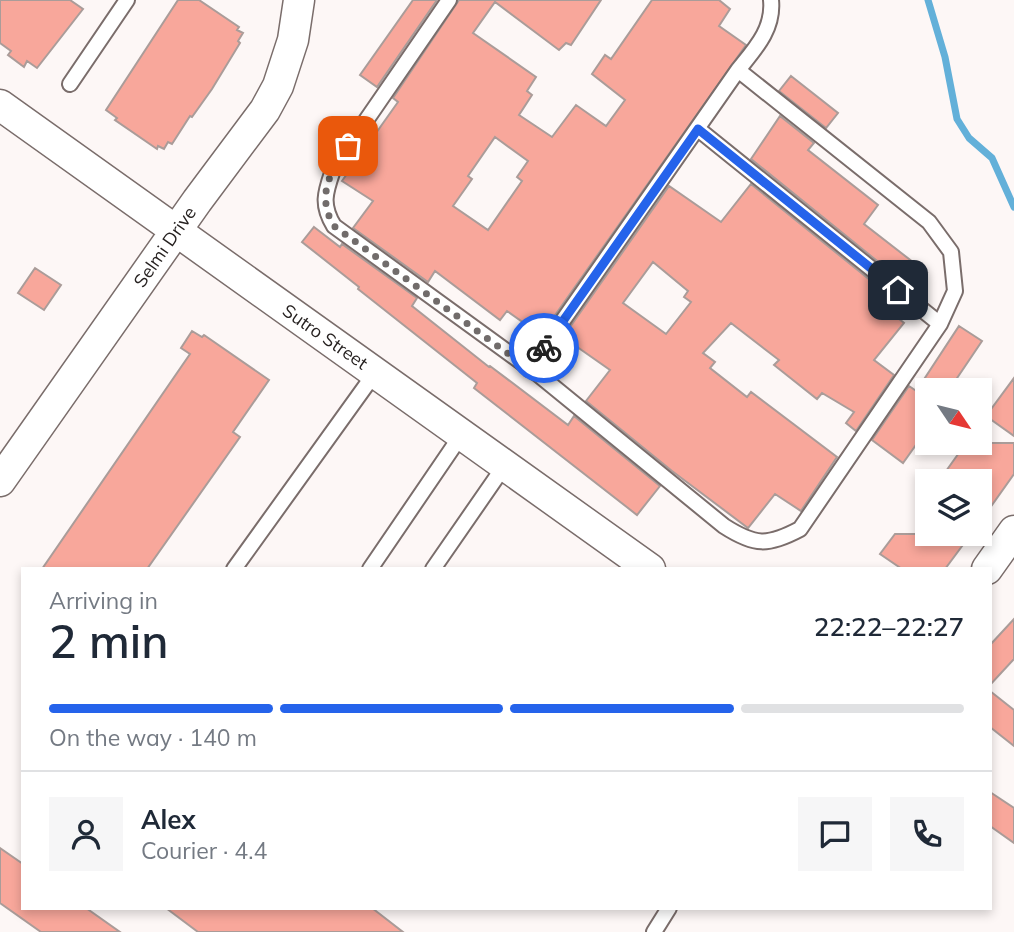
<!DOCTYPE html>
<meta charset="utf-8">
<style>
:root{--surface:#fff;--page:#f6f6f7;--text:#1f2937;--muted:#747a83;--line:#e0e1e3;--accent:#2563eb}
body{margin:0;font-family:Mulish,sans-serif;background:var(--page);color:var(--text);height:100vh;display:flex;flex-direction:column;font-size:26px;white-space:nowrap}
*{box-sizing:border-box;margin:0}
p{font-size:23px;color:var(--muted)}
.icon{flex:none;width:38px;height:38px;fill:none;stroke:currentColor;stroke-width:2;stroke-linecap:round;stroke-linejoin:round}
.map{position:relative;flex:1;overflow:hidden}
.sheet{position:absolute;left:21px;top:567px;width:971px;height:343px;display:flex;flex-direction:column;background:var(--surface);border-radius:0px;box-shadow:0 4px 10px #0003}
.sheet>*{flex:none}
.needle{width:46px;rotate:125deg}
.buttons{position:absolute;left:915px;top:378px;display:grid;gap:14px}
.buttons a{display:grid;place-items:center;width:77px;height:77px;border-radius:0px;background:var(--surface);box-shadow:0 4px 10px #0003;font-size:35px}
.pin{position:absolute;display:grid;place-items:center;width:60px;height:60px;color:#fff;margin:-30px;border-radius:14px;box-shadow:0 4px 10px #0006}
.courier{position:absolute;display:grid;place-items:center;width:70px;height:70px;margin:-35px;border:5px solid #2563eb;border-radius:50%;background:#fff;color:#222;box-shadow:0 2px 9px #0007}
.overview em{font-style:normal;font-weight:600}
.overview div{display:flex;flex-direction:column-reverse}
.overview{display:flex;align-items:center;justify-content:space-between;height:119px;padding:0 28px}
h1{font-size:46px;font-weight:600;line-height:52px}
.bar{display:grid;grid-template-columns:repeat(4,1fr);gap:10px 7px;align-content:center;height:84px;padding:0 28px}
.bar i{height:9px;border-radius:5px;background:var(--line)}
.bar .selected{background:var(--accent)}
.bar p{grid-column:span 4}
.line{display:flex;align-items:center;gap:18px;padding:0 28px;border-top:2px solid var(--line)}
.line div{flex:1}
.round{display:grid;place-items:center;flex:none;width:74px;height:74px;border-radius:0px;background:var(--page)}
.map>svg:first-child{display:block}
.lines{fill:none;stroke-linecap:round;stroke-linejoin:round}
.stream{stroke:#63b0d9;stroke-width:7}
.building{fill:#f8a79b;stroke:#aa9c99;stroke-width:2;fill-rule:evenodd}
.lane-casing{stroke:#7a6d6b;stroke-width:18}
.street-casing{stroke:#7a6d6b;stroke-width:33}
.lane{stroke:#fff;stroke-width:14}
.street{stroke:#fff;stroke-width:30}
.done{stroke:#716c6b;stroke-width:7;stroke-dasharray:0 12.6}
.route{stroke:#2563eb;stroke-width:9}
.labels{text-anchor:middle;stroke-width:5;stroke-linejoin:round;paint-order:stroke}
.street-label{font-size:18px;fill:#262120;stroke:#fff}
</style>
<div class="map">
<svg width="1014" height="932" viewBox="0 0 1014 932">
<rect width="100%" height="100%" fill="#fdf7f6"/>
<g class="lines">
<path class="stream" d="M928,0L945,57L957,119L969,138L992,158L1014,207"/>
</g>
<path class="building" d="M0,0H70L83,9L37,68L27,61L24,67L8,55L11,51L0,43Z
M178,0H199L239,27L237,30L243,33L238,41L240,43L212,89L192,117L190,116L172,144L168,142L164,149L158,146L157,149L115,120L117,118L106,110Z
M413,0H437L377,87L360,75Z
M459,0H601L571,45L566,43L559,50L495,2L473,33L536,77L527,91L532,95L519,115L552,137L576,105L606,126L625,100L592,74L605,55L611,59L652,0H719L730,9L719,26L746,45L541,335L507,311L500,320L435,271L428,282L353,228L373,201L342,181L398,102L393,98ZM495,137L528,161L517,177L522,181L488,230L453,206L472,179L468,176Z
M791,76L838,113L826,128L779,91Z
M780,116L814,143L808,150L878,205L864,224L927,273L913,290L751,159Z
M751,184L901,305L893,314L904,323L874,360L894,375L856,431L846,423L854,412L822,393L817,399L774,365L779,360L731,323L703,353L715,362L710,368L747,397L751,392L837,457L801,511L775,494L748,528L672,471L586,401L610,370L563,337L669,186L721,222ZM653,262L688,291L684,297L691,302L666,334L623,303Z
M314,227L340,247L342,244L417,298L412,306L489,367L490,366L568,425L574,416L660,486L637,515L474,388L477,383L358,289L359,287L302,242Z
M35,268L61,285L44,310L18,293Z
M959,326L982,341L949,390H917Z
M192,331L202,337L204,335L269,380L233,432L240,437L147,569H42L190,354L181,348Z
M1014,378V436L986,416Z
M909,386L928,399V428L903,463L872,440Z
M966,443H1014V474L980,522V481H939Z
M895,534H971L945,569H902L880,554Z
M1014,619V659L990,685V645Z
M990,691L1014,710V746L990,727Z
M990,792L1014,808V843L990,826Z
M0,848L23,864V908H86L120,932H41L0,903Z
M166,908H372L403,932H198Z"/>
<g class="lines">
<defs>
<path id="lane" d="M449,0L334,167C326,191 320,203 334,226L539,375L724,526C755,546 768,546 800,529L940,324L955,291L951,252L929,222L738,70C755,49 774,29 771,0
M70,84L127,0
M698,129L940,324
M529,369L738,70
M234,569L375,373
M370,569L462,434
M433,569L505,465
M654,932L669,908"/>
<path id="street" d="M0,105L650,569
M0,481L197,201L265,110L278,86L293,40L299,0
M987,569L1014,531"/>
</defs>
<use href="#lane" class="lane-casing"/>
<use href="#street" class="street-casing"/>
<use href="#lane" class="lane"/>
<use href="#street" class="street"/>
</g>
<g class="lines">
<path class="done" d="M348,146C330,172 316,196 334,226L529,369L544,348"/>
<path class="route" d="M544,348L698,129L898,290"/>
</g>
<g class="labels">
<g class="street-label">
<text transform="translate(165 247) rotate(-55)" y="6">Selmi Drive</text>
<text transform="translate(325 337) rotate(35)" y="6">Sutro Street</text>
</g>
</g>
</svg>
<div class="buttons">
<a><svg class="needle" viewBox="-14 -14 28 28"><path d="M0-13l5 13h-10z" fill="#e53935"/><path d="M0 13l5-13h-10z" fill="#747a83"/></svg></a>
<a><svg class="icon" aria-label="layers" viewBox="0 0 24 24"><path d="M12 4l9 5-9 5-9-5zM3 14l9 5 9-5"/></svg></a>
</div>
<div class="pin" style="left:348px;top:146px;background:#ea580c"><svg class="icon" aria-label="bag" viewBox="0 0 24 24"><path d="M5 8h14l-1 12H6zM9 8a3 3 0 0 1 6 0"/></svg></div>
<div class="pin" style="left:898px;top:290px;background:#1f2937"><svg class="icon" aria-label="home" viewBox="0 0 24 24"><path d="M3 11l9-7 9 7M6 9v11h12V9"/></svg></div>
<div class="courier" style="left:544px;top:348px"><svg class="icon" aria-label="bike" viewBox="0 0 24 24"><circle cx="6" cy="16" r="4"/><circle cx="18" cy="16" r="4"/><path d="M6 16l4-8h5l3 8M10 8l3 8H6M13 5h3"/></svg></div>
<section class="sheet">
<div class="overview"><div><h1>2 min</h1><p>Arriving in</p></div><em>22:22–22:27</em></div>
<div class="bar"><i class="selected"></i><i class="selected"></i><i class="selected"></i><i></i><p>On the way · 140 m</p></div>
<div class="line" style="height:126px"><a class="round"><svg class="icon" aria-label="person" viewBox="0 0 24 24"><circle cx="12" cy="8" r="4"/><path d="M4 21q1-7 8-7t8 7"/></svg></a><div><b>Alex</b><p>Courier · 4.4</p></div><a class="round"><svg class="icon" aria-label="chat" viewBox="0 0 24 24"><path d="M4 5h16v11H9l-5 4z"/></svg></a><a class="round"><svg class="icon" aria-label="phone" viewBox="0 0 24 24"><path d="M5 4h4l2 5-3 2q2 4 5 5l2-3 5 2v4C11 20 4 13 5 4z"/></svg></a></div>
</section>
</div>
